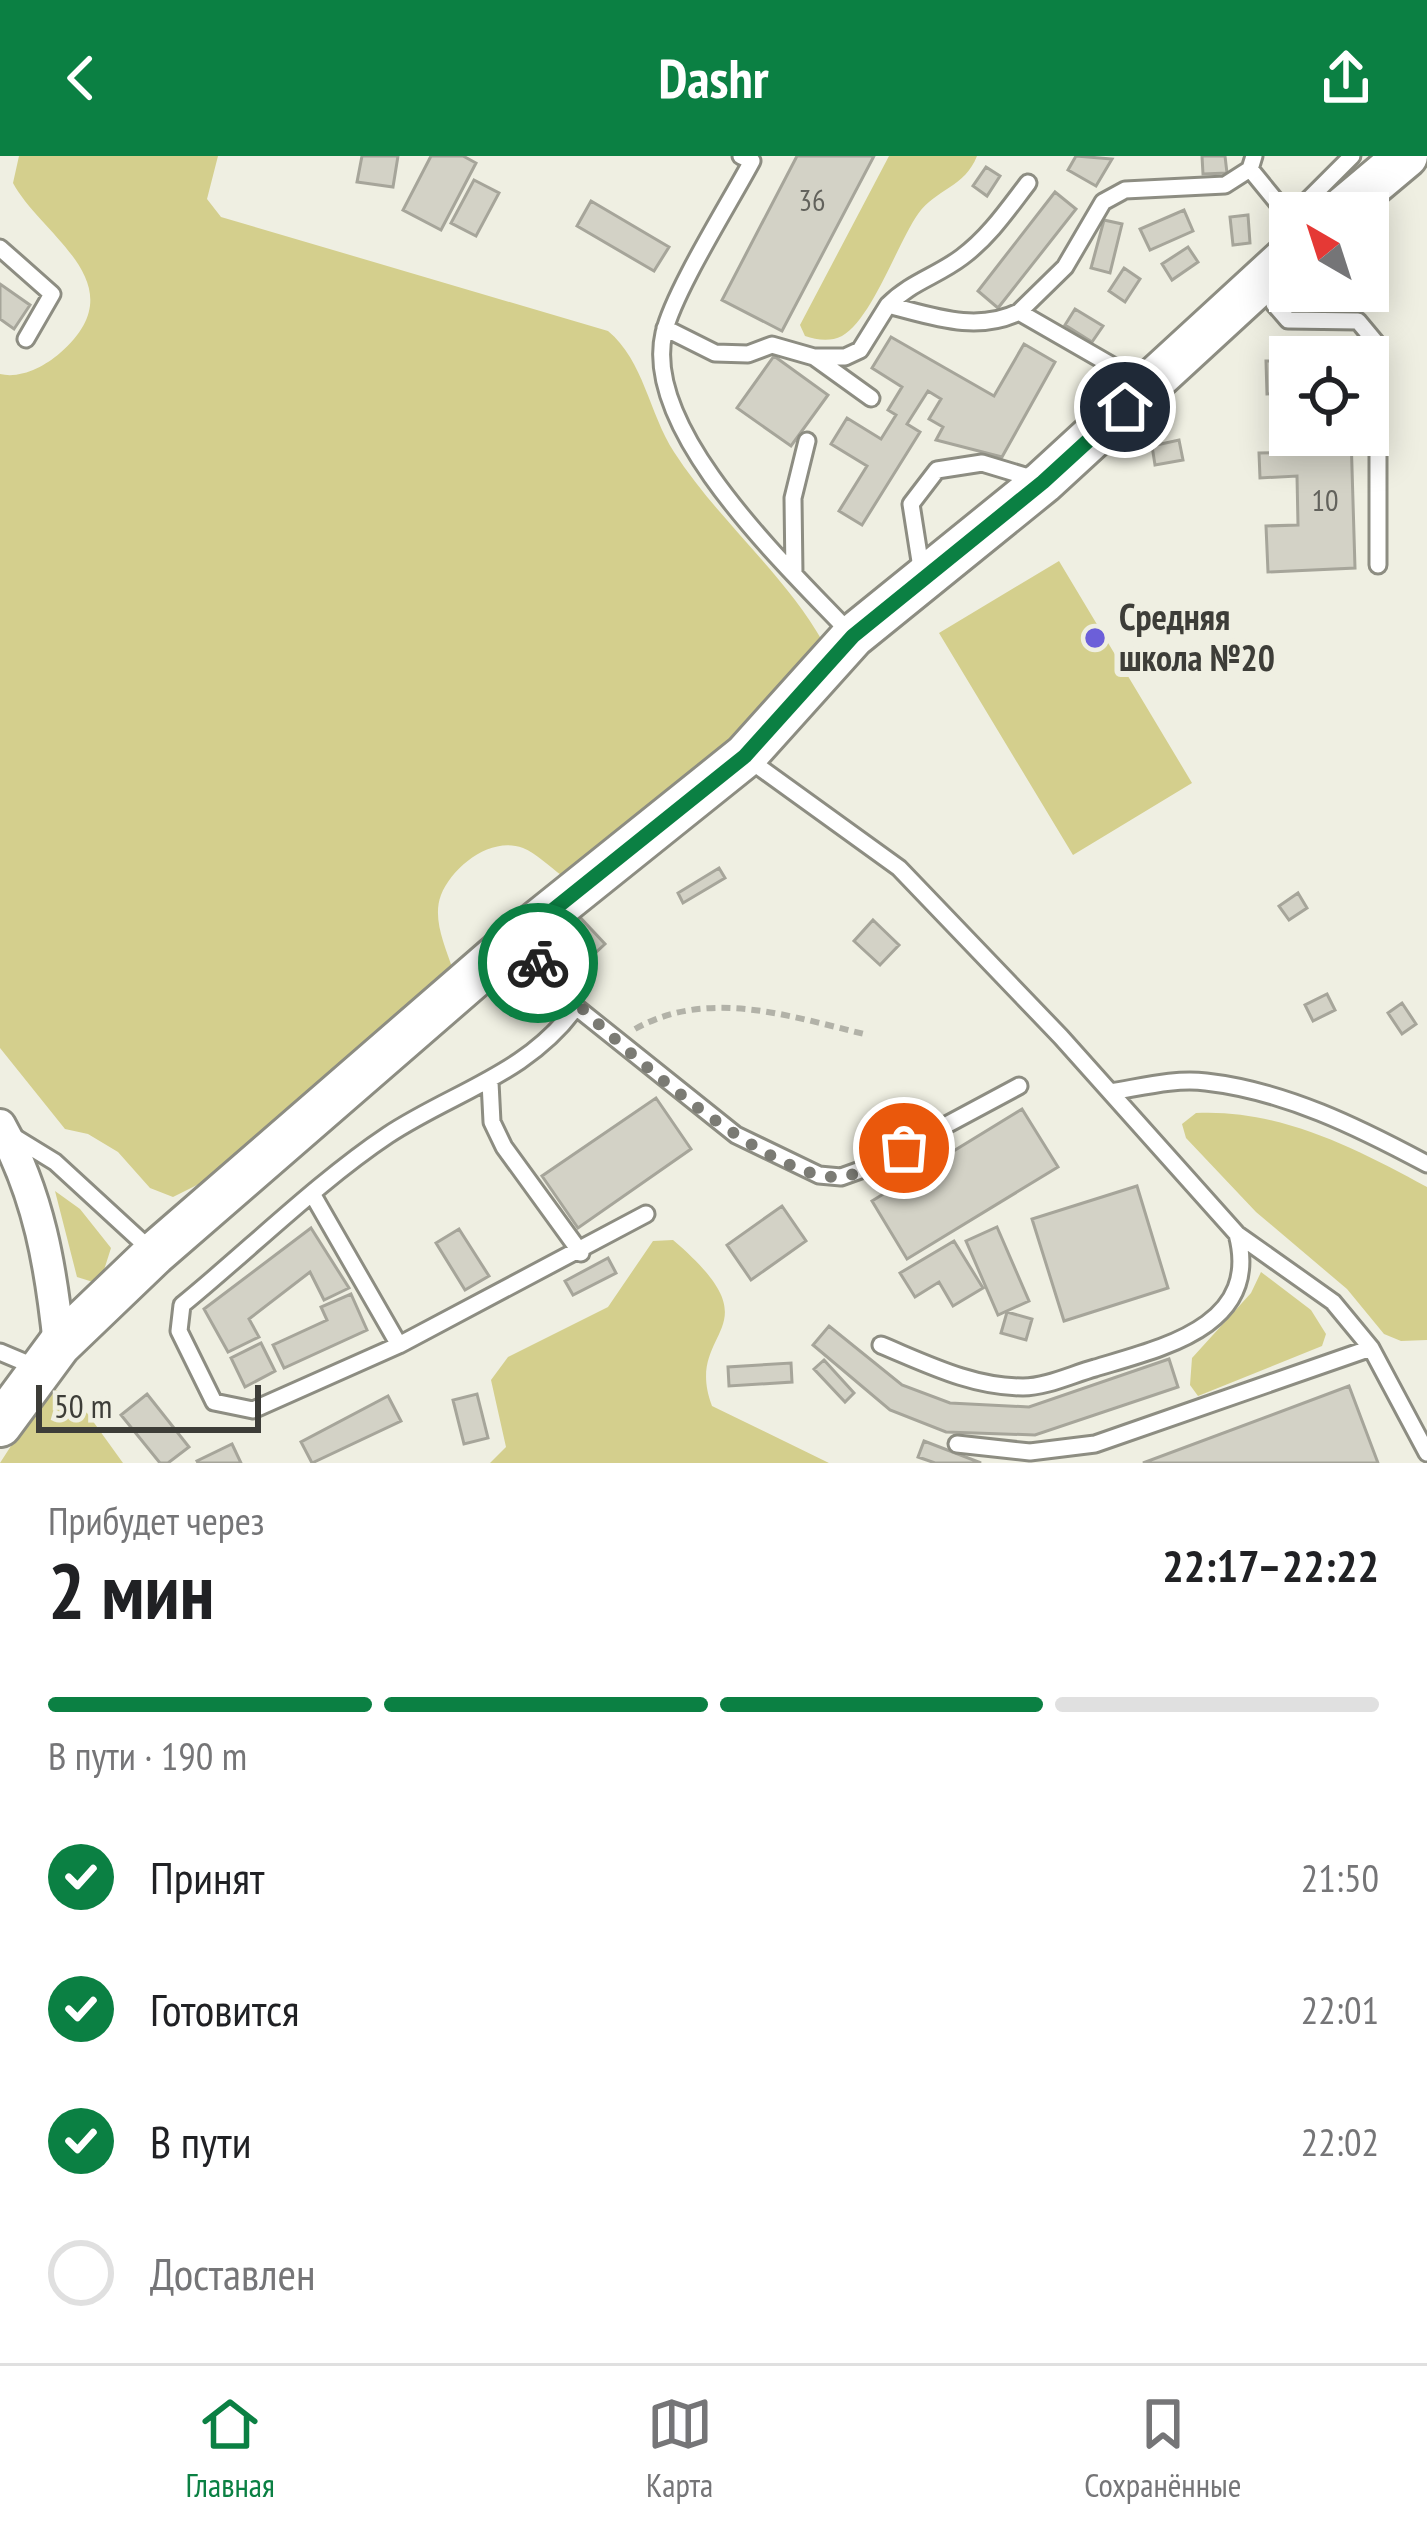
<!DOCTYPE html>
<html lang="ru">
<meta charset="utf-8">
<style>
:root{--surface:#fff;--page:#f6f6f6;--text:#202124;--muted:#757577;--line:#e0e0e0;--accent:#0b8043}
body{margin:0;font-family:"PT Sans Narrow",sans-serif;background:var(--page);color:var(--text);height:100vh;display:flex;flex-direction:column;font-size:45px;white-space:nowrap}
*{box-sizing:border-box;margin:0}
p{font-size:39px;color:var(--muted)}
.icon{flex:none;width:66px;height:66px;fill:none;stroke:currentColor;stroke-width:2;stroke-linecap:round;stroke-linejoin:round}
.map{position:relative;height:1307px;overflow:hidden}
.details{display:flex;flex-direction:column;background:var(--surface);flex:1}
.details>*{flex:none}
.needle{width:78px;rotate:321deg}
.fabs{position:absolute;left:1269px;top:36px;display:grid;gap:24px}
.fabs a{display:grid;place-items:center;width:120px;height:120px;border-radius:0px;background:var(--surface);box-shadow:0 6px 30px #0003;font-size:60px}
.scale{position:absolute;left:36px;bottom:30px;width:225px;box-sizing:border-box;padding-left:12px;border:6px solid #3d3d38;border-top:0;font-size:33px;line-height:42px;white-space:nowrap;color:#3d3d38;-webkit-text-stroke:9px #efefe2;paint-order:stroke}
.pin{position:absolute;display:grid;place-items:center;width:102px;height:102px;color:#fff;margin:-51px;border:6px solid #fff;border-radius:50%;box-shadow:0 3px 12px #0007}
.courier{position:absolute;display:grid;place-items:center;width:120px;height:120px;margin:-60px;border:9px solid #0b8043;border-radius:50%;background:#fff;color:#222;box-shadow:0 3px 15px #0007}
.headline em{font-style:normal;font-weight:700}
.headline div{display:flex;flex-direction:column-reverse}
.headline{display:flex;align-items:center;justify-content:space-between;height:204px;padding:0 48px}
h1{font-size:78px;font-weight:700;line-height:90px}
.bar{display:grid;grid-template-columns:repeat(4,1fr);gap:18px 12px;align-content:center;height:144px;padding:0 48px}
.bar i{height:15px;border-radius:9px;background:var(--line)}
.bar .current{background:var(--accent)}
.bar p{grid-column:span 4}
ol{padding:0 48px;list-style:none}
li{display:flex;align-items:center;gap:36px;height:132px}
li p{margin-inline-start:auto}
li .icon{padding:12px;border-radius:50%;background:var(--accent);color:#fff;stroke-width:4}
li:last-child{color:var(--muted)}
li i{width:66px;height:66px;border:6px solid var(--line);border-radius:50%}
header{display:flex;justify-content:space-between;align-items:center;height:156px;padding:0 48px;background:var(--accent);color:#fff;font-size:54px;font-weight:700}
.dock{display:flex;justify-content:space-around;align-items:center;height:168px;border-top:3px solid var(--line);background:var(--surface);font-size:33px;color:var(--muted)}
.dock a{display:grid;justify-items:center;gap:6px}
.dock .current{color:var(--accent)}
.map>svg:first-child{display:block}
.green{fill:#d4cf8d}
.building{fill:#d3d2c6;stroke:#a6a59a;stroke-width:3}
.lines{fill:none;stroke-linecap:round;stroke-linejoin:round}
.lane-casing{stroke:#8d8d82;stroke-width:21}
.street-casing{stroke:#8d8d82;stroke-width:36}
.secondary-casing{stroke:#8d8d82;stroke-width:48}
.path{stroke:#b2b2a8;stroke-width:6;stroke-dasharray:9 6;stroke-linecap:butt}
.lane{stroke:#fff;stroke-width:15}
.street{stroke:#fff;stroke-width:30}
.secondary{stroke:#fff;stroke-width:42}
.done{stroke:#7b7b74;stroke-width:12;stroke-dasharray:0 21.6}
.route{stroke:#0b8043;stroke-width:15}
.poi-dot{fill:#6c5fd9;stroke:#efefe2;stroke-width:4.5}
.labels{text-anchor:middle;stroke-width:12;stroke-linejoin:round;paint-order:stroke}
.number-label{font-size:30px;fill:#62625c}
.poi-label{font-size:36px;font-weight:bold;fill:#3d3d38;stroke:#efefe2;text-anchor:start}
</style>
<header><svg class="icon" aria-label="back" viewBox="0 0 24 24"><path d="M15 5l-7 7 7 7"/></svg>Dashr<svg class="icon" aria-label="share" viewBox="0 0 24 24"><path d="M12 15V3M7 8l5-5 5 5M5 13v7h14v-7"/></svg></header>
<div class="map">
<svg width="1427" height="1307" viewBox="0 0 1427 1307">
<rect width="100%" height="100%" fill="#efefe2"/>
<path class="green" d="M19,0H218L207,43L221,61L608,175C644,205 649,257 674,296C717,363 784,417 823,486L774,552L561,719C550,711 536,697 523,692C491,680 453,710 441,739C432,762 445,790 452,811L201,1027L173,1041L150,1032L118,996L88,978L65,973L0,892V218C20,223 44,211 60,197C139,128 42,81 13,27Z
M889,0H977C965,31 936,33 918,58C897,88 872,163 842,180C830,186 817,184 805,180L800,169Z
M1059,405L1192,627L1073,699L939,477Z
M1196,957C1280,953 1355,992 1427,1031V1184L1401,1185L1384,1178L1347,1133L1256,1056L1186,982L1182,968Z
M55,1035L80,1053L111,1092L104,1114L93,1126L77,1121Z
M673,1084C781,1176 682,1171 712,1250L829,1307H490L506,1291L491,1224L508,1201L608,1151L653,1085Z
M1261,1116L1311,1154L1326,1178L1322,1190L1198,1240L1190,1229L1192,1202L1251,1137Z
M55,1233L87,1257L123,1307H0L45,1237Z"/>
<path class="building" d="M362,0H398L393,31L357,26Z
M431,0H463L476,7L441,74L403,54Z
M797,0H874L782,175L722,144Z
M1076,0L1112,3L1096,30L1068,14Z
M1202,0H1225L1227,17L1203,18Z
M986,11L1000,20L987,40L973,30Z
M474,24L499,37L476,80L451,67Z
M1055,36L1076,53L998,152L978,135Z
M591,45L669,91L654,115L577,70Z
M1184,54L1193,75L1150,94L1140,73Z
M1248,59L1250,87L1233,89L1230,61Z
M1104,64L1122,68L1110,117L1091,112Z
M1188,91L1198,106L1172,124L1162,108Z
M1124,112L1140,123L1125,146L1109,135Z
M0,128L30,149L14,173L0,163Z
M1075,153L1103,170L1092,186L1065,169Z
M891,181L994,240L1024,188L1055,206L1002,301L936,284L943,271L929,263L941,243L928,235L907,268L920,276L862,369L839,355L867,310L831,288L847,262L881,283L896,259L888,254L902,231L872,212Z
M774,200L828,239L791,290L737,252Z
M1266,205H1290V237L1267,238Z
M1296,279H1351L1355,412L1268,416L1266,370L1298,369L1297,320L1260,322L1259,297L1297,296Z
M1179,284L1183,304L1155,309L1152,290Z
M719,712L725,722L683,747L678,737Z
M1298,737L1307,752L1289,764L1279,750Z
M577,758L605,788L567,823L539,792Z
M873,764L899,789L880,809L854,785Z
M1327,838L1335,854L1313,865L1305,849Z
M1402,847L1416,868L1402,878L1388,857Z
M656,942L691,993L578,1072L542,1020Z
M1022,953L1058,1011L907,1103L872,1045Z
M1137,1030L1168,1132L1064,1165L1032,1063Z
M782,1050L806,1085L751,1124L727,1089Z
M997,1071L1029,1145L998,1159L966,1085Z
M311,1072L349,1132L324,1144L310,1116L249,1163L259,1181L228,1196L204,1153Z
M459,1073L489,1120L465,1134L436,1087Z
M954,1085L983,1132L953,1150L939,1126L915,1141L900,1117Z
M608,1102L616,1117L573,1139L565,1125Z
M351,1138L367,1174L284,1212L273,1189L327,1164L321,1151Z
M1007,1156L1032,1163L1026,1184L1001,1177Z
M829,1170L902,1229L950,1247L1029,1251L1169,1203L1178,1231L1035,1279L946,1276L890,1254L813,1189Z
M261,1187L275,1215L245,1231L231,1202Z
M824,1204L854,1237L845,1246L814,1213Z
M791,1207L792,1226L729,1230L728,1211Z
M1349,1230L1378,1307H1143Z
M147,1238L189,1291L168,1307H160L121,1259Z
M477,1238L488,1282L464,1288L453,1244Z
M388,1240L401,1265L312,1307L301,1286Z
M924,1285L981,1307H935L918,1301Z
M232,1288L241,1307H198L197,1305Z"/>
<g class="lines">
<defs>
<path id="lane" d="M741,0L752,5C729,48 674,135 664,177C641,275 789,412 851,478
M1254,0L1250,13L1290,62
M1295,57L1352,0
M0,92L52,138L26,183
M1271,126L1274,148L1288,164L1358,165L1378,189V409
M888,149C911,126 937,120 962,101C989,81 1008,53 1028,27
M1019,156L1065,111L1103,46L1125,34L1225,29L1250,13
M665,172L715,197L748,198L772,189L814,201H845L860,194L888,149C932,160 976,177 1019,156L1144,228
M814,201L871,242
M794,418L793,342L807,285
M922,418L911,348L937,314L982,307L1035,323
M748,603L899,712L1061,881L1237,1078L1333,1146L1371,1192L1427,1297
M519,786L576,851L736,979L819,1019L841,1021L866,1012L1019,930
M576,851C528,918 453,936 388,979C319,1025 247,1096 182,1149L179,1175L214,1246L253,1254L399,1189L646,1058
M490,926L492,966L504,991L581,1097
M1111,936C1142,931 1175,922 1206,926C1285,935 1358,971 1427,1008
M11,979L55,1006L154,1097
M314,1041L399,1189
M881,1189C927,1208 972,1231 1023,1231C1046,1231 1073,1218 1095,1212C1161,1192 1262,1171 1237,1078
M0,1196L38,1212
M957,1288L1030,1296L1095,1288L1371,1192"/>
<path id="street" d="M0,969C39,1039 51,1111 59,1189"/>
<path id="secondary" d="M1338,57L1406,0
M0,1269L59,1189L154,1098L517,783L745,600L853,480L1043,326L1290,99"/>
</defs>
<use href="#lane" class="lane-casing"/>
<use href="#street" class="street-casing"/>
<use href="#secondary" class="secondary-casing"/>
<path class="path" d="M635,873C708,832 789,860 864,878"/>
<use href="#lane" class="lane"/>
<use href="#street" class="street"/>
<use href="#secondary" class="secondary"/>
</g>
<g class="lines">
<path class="done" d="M538,807C589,865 759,1021 836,1021C860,1021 884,1003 904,992"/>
<path class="route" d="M538,807L517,783L745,600L853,480L1043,326L1125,251"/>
</g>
<circle class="poi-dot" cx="1095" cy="482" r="12"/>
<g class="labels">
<g class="number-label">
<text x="812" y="55">36</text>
<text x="1325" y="355">10</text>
</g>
<g class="poi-label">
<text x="1119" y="474">Средняя<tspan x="1119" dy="41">школа №20</tspan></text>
</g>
</g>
</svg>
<div class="fabs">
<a><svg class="needle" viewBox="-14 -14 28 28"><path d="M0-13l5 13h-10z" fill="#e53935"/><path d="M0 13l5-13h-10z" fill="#757577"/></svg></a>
<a><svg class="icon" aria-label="locate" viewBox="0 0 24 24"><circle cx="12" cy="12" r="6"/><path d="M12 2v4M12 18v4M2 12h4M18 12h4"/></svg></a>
</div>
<div class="scale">50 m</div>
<div class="pin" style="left:904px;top:992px;background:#ea580c"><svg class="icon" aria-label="bag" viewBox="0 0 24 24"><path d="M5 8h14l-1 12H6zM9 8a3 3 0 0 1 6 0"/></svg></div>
<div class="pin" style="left:1125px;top:251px;background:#1f2937"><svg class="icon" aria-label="home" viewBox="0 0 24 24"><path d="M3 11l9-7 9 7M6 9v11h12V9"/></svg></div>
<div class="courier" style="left:538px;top:807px"><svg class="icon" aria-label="bike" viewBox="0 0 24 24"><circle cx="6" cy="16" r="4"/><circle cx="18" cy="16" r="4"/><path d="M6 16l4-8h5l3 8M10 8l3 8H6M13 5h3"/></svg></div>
</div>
<section class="details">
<div class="headline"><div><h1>2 мин</h1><p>Прибудет через</p></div><em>22:17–22:22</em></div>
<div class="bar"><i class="current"></i><i class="current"></i><i class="current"></i><i></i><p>В пути · 190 m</p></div>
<ol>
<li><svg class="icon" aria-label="check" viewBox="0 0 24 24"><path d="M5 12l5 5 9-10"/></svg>Принят<p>21:50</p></li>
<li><svg class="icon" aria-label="check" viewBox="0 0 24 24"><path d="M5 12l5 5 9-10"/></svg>Готовится<p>22:01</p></li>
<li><svg class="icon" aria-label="check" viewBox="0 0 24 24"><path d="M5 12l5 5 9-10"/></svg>В пути<p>22:02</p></li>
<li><i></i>Доставлен</li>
</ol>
</section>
<nav class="dock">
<a class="current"><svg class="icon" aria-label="home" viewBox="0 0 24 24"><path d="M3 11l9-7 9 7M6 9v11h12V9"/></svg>Главная</a>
<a><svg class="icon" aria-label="map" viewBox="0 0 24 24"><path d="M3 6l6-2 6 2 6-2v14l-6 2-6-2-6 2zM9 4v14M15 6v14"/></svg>Карта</a>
<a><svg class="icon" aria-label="saved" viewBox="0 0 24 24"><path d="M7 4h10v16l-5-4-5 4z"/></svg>Сохранённые</a>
</nav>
